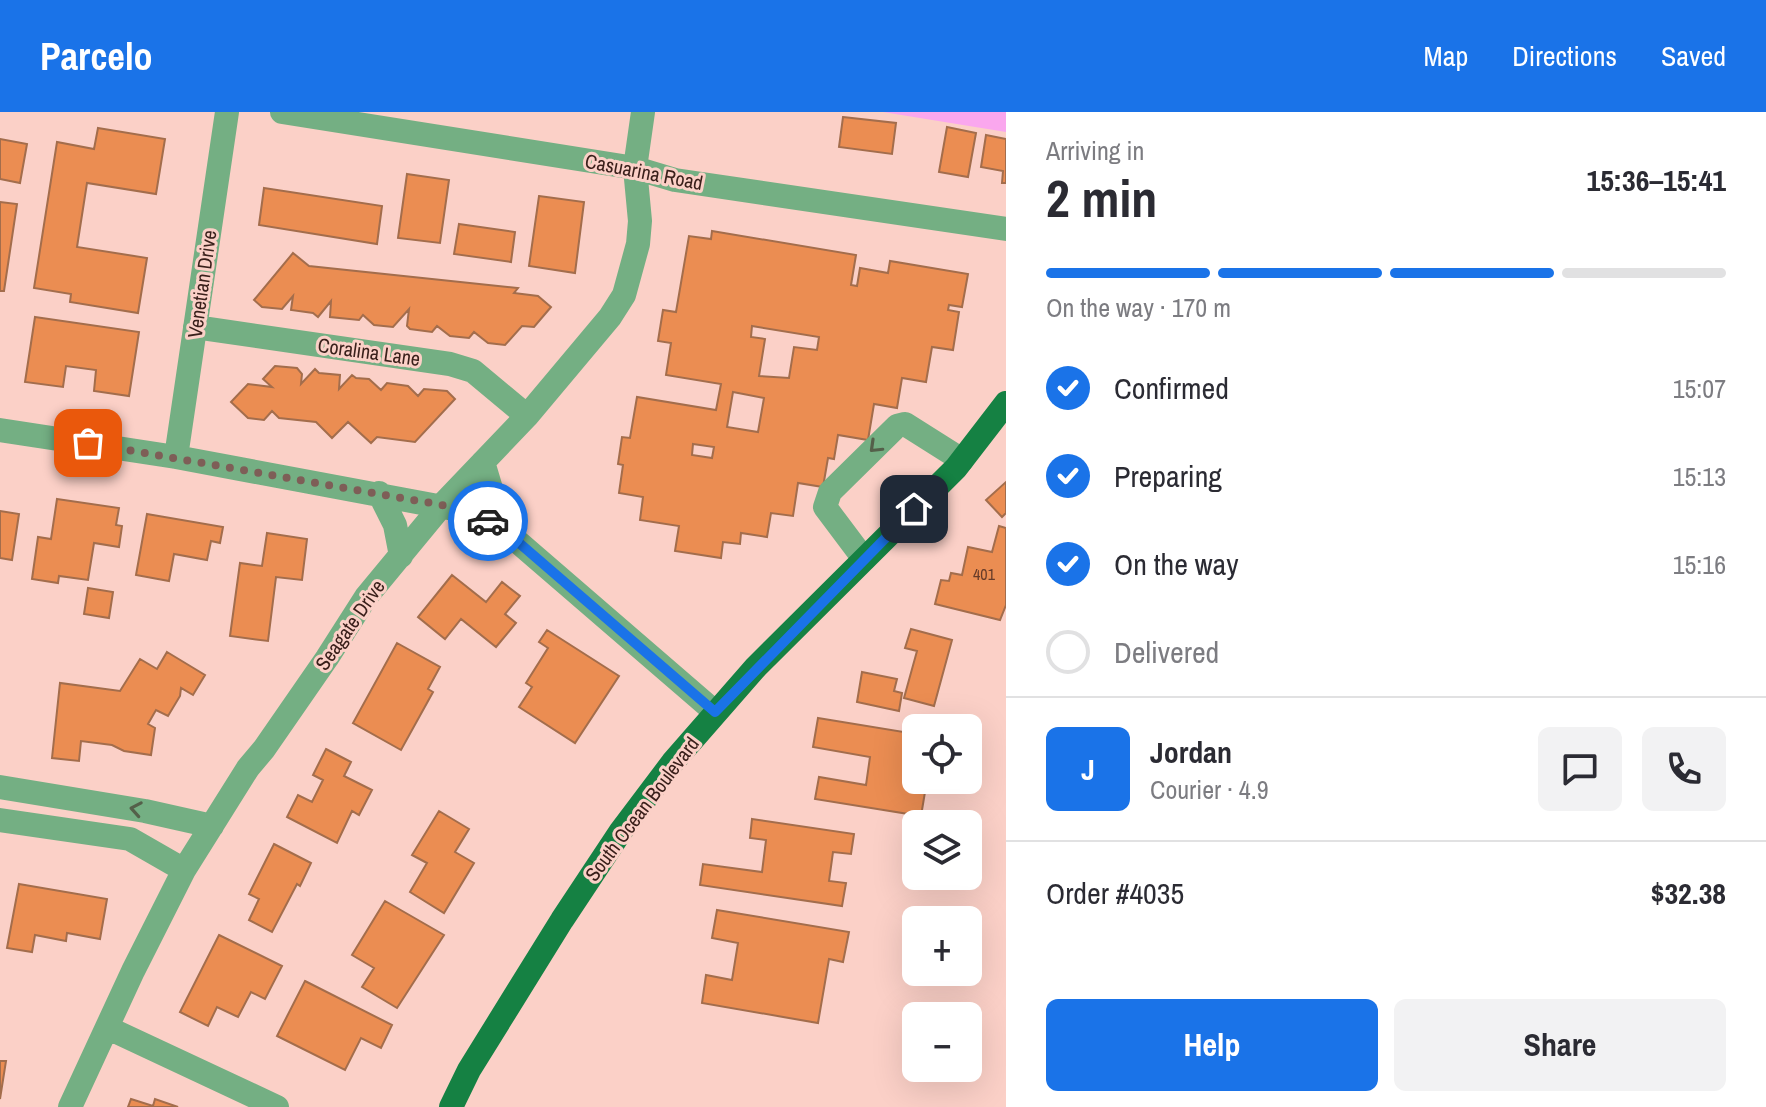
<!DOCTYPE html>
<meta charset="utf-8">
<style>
:root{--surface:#fff;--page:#f2f2f3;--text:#2b2b33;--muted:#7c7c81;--line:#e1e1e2;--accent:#1a73e8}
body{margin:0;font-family:"Archivo Narrow",sans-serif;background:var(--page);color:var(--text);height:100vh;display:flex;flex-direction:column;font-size:30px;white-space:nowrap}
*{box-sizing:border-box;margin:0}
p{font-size:26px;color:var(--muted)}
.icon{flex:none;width:44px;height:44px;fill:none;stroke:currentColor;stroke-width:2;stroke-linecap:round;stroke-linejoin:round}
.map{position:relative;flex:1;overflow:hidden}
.panel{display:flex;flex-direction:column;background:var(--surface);width:760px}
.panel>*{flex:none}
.fabs{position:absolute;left:902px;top:602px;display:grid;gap:16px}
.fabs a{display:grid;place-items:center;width:80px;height:80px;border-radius:12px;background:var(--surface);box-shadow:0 8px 32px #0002;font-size:40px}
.pin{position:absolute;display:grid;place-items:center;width:68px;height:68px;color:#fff;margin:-34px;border-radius:16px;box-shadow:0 4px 12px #0006}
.courier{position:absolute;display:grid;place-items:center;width:80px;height:80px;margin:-40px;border:6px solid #1a73e8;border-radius:50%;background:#fff;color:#222;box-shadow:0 2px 10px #0007}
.summary em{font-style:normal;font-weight:800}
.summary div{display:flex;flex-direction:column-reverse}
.summary{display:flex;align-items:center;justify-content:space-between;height:136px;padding:0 40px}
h1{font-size:52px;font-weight:800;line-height:60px}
.bar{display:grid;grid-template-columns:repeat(4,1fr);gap:12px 8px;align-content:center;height:96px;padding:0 40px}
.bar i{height:10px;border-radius:6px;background:var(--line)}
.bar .selected{background:var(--accent)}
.bar p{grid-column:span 4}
.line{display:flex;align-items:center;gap:20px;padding:0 40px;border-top:2px solid var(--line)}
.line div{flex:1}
.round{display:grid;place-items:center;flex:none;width:84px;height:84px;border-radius:12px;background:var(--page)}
ol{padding:0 40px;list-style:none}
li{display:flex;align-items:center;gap:24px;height:88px}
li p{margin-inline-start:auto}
li .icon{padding:8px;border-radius:50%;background:var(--accent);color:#fff;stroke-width:4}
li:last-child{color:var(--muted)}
li i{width:44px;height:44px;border:4px solid var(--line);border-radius:50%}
.action{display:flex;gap:16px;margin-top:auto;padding:16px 40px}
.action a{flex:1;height:92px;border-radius:12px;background:var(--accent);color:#fff;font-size:32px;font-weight:800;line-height:92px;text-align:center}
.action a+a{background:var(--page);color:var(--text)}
header{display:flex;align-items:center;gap:48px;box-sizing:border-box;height:112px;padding:0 40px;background:var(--accent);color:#fff}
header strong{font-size:38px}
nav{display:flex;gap:44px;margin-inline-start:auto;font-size:28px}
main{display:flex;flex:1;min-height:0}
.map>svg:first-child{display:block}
.green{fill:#faa7ee}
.building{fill:#eb8d52;stroke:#a36d4c;stroke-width:2;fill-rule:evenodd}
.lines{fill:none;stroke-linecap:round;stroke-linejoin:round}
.minor{stroke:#74af83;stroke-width:24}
.major{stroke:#158143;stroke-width:24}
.oneway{stroke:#54604a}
.done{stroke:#7e5e57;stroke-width:8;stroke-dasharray:0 14.4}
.route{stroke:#1a73e8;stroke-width:10}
.labels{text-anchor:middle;stroke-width:6;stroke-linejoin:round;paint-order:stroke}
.number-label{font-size:16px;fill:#663b29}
.street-label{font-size:20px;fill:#3a201b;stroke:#fbd0c7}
</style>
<header>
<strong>Parcelo</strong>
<nav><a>Map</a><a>Directions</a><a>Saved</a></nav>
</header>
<main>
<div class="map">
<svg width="1006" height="995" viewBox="0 0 1006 995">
<rect width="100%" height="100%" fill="#fbd0c7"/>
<path class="green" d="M883,0H1006V20Z"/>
<path class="building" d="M843,5L896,11L892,42L839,35Z
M947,15L976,21L968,65L939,60Z
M98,16L165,27L156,82L87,71L77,135L147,146L138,201L70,190L71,182L34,176L57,30L94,37Z
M986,23L1006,27V71H1002L1003,59L981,55Z
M0,27L27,32L20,71L0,67Z
M407,62L449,68L440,131L398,126Z
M264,76L382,94L377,132L259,113Z
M539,84L584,90L575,161L529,154Z
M0,90L17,92L4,179H0Z
M459,112L515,120L511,150L454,142Z
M712,119L856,143L851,173L857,174L860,156L888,161L890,149L968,162L962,195L949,193L948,198L959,200L953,238L932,235L926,270L902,266L897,296L874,292L868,328L838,323L834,347L828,346L823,375L798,371L793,404L771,401L767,425L741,421L740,432L723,430L721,446L675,439L679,414L640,408L643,385L619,381L623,353L618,352L622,325L630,326L637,285L716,298L721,272L666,263L671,231L658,229L663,198L676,200L689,124L711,127ZM752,214L819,225L817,238L794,235L789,266L759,264L765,227L751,225ZM733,280L764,286L758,320L727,315ZM693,332L714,335L712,346L692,343Z
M293,141L309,154L518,176L514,181L538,184L551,195L534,215L522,214L505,233L488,231L474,220L469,226L450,224L437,214L432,220L410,217L407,214L409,197L393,215L374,213L363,203L359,208L330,205L331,189L318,205L313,201L291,198L293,184L282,197L262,195L254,188Z
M35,205L139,220L129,284L94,279L96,258L66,254L63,275L25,270Z
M275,254L297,256L302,262L301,272L315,257L319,261L340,263L339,277L352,263L356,266L369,267L381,278L387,271L408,274L418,284L424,277L447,279L455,287L415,330L377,325L371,331L348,310L332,326L316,310L279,306L272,299L264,308L248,306L231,290L248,272L272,275L263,267Z
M1006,370V401L1002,405L986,388Z
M57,387L119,396L116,413L122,414L119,435L94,431L88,468L59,464L58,471L32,467L38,425L51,427Z
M0,399L19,402L12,448L0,446Z
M147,402L223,415L220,431L211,429L207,448L174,442L169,469L136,463Z
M999,414L1006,416V493L1000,508L935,492L941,468L949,469L951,461L962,463L968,435L992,440Z
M267,421L307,427L302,468L276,465L268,529L230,524L240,451L262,454Z
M452,463L486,490L502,470L520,484L505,502L516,511L496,535L461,507L445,527L418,505Z
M88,476L113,480L109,506L84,502Z
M911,517L952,528L934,594L904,586L917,539L905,536Z
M547,518L619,564L575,631L519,595L532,575L526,571L548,536L539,530Z
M397,531L440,555L428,577L433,580L401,638L353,611Z
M167,540L205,563L193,583L181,576L180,584L168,604L156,598L148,612L155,616L151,643L124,639L112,633L81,629L79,649L52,646L60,571L120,579L140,547L157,557Z
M862,560L897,567L894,579L902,581L899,599L857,590Z
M818,606L916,622V668H927L921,704L815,687L819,665L866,673L870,645L813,635Z
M326,637L351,650L344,664L372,678L359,703L352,699L337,731L287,705L298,683L312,690L323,668L313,663Z
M439,699L469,717L455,740L474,751L444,801L410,780L427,751L412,743Z
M752,707L854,722L851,742L833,740L829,769L846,771L842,794L700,773L703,752L762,760L766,728L750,726Z
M274,732L311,751L300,774L297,772L272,820L249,808L259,787L249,782Z
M19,772L107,787L100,827L67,821L66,829L35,823L32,840L7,836Z
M385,789L444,823L397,896L362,875L374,856L352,843Z
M717,798L849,820L843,850L829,847L818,911L702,891L706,863L732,868L738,831L712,826Z
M219,823L282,854L265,887L251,880L238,905L217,895L208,914L180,900Z
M305,869L392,913L381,936L361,926L345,958L277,924Z
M0,949H6L0,987Z
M131,987L153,994L155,987L178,995H128Z"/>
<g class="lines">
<path class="minor" d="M282,0L635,56L675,68L1006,117
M195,215L450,252L473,259L527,304
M0,318L176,345L470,400L503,417L715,600
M176,345L227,0
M483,350L503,417
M379,381L395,413L401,444
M864,447L825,395L830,380L897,314L905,312L962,348
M0,675L145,699L212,714
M0,708L130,727L184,758
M108,916L277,995
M70,995L133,859L184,758L248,656L264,637L327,546L366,485L442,393L527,304L610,205L624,183L638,132L640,109L635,56L643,0"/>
<path class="major" d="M451,995L469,958L562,808L621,719L673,650L756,555L956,356L1006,291"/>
</g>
<defs><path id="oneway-chevron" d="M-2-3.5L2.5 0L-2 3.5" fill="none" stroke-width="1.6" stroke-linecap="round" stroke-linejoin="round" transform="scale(2)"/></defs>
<g class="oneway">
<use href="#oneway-chevron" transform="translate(875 335) rotate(136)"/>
<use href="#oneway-chevron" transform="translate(136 697) rotate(-170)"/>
</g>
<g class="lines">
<path class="done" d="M88,331L442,393L470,400L488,409"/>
<path class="route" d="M488,409L503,417L715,600L914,397"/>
</g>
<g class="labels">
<g class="number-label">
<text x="984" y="468">401</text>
</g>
<g class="street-label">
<text transform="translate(644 60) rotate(11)" y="7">Casuarina Road</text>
<text transform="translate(202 172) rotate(-82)" y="7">Venetian Drive</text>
<text transform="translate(369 240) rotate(8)" y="7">Coralina Lane</text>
<text transform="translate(350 513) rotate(-55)" y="7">Seagate Drive</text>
<text transform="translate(642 697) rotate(-53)" y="7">South Ocean Boulevard</text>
</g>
</g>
</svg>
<div class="fabs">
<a><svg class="icon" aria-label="locate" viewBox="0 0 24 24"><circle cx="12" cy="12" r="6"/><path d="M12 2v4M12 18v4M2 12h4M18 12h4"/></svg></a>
<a><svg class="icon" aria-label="layers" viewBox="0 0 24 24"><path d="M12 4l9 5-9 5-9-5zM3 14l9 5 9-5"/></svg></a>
<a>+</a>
<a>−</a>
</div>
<div class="pin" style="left:88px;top:331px;background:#ea580c"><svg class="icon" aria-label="bag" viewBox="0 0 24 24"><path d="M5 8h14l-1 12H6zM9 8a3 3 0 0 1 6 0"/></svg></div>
<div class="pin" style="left:914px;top:397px;background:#1f2937"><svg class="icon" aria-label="home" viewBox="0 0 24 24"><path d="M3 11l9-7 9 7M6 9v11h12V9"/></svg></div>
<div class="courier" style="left:488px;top:409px"><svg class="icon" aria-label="car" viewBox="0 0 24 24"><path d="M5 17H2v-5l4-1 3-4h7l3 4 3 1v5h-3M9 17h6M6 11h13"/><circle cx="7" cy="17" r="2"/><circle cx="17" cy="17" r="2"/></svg></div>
</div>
<section class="panel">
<div class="summary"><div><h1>2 min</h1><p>Arriving in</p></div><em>15:36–15:41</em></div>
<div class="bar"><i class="selected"></i><i class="selected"></i><i class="selected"></i><i></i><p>On the way · 170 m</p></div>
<ol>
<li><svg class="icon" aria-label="check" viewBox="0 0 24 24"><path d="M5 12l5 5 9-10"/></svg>Confirmed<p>15:07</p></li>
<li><svg class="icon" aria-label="check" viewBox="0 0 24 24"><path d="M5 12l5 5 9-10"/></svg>Preparing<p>15:13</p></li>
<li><svg class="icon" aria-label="check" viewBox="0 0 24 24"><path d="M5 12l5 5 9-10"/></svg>On the way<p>15:16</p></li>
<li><i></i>Delivered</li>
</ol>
<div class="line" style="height:144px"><b class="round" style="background:var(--accent);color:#fff">J</b><div><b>Jordan</b><p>Courier · 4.9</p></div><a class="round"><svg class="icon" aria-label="chat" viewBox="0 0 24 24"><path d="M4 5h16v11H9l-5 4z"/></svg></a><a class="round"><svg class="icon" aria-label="phone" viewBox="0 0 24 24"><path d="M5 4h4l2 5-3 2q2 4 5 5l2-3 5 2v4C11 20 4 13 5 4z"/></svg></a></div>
<div class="line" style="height:104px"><div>Order #4035</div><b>$32.38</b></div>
<div class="action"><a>Help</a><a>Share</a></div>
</section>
</main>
